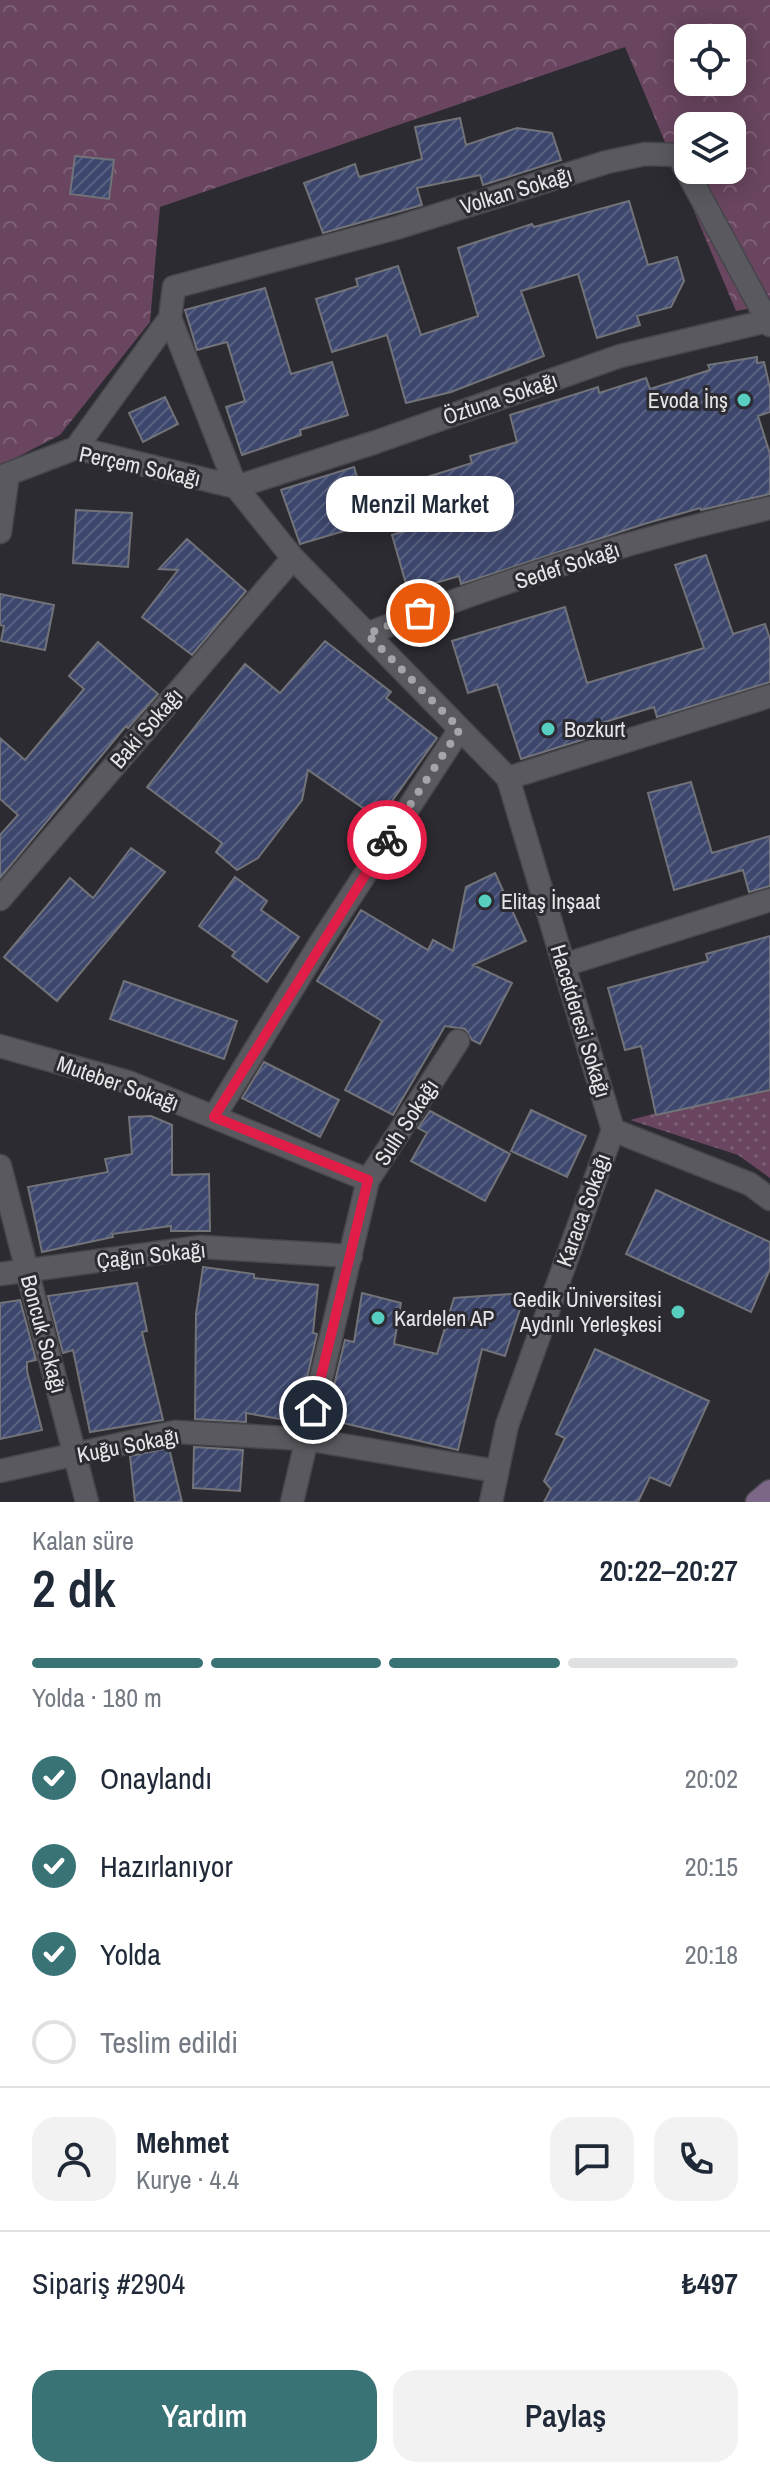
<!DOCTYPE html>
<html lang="tr">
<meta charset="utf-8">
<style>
:root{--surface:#fff;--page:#f2f2f3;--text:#1f2937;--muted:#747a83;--line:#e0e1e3;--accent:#397375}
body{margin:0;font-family:"Archivo Narrow",sans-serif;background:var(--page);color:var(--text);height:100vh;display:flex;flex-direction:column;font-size:30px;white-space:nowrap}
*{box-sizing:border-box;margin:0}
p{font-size:26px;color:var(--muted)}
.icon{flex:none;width:44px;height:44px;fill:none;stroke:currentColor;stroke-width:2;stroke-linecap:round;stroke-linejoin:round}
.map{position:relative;height:1502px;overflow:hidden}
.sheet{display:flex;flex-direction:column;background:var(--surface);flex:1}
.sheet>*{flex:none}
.controls{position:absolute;left:674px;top:24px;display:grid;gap:16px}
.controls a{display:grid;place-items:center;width:72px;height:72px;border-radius:16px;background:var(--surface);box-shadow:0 4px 20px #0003;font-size:40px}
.pin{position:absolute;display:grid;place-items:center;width:68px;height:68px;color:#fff;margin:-34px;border:4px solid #fff;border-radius:50%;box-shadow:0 2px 8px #0007}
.courier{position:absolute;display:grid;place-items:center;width:80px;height:80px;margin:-40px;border:6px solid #e11d48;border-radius:50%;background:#fff;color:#222;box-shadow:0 2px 10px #0007}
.bubble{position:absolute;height:56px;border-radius:24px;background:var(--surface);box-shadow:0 4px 20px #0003;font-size:26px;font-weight:600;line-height:56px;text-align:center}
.headline em{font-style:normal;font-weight:600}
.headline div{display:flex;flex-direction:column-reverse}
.headline{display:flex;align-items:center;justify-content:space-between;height:136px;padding:0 32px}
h1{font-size:52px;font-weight:600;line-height:60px}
.bar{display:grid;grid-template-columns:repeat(4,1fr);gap:12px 8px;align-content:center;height:96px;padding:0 32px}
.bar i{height:10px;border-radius:6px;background:var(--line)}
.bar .on{background:var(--accent)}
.bar p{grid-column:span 4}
.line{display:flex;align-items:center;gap:20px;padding:0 32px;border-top:2px solid var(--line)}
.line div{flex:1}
.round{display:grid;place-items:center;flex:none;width:84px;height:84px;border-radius:24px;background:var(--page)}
ol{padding:0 32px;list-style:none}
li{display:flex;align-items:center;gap:24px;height:88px}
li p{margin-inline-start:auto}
li .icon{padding:8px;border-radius:50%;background:var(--accent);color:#fff;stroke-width:4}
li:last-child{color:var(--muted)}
li i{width:44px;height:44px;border:4px solid var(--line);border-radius:50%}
.cta{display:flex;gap:16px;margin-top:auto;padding:16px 32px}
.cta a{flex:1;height:92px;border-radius:24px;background:var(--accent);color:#fff;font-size:32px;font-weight:600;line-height:92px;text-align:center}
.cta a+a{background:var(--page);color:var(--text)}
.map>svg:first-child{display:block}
.grass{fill:url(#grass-dots)}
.park{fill:url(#park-crowns);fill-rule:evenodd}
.building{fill:url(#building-hatch);stroke:#717379;stroke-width:2}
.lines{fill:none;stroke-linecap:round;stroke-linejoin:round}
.minor-casing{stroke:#46464b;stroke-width:25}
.secondary-casing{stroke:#46464b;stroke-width:25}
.minor{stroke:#5a595f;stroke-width:22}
.secondary{stroke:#7d6788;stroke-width:22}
.done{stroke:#a5a5a9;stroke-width:8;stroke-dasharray:0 14.4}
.route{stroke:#e11d48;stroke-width:10}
.poi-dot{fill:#58cec0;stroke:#2c2b31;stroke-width:3}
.labels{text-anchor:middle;stroke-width:6;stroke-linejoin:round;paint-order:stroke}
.street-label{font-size:22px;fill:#e6e6e9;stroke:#2c2b31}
.poi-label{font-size:22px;fill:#e6e6e9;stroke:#2c2b31;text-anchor:start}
</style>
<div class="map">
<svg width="770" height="1502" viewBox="0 0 770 1502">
<defs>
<pattern id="grass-dots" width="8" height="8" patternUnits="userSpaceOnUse" patternTransform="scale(2)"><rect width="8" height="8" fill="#69455f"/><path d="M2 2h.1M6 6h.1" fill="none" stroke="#7e6076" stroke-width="1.8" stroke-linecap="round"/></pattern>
<pattern id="park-crowns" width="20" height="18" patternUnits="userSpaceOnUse" patternTransform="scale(2)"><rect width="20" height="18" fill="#69455f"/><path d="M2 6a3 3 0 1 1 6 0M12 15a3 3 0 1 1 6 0" fill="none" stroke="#7e6076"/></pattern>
<pattern id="building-hatch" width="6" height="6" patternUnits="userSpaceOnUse" patternTransform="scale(2)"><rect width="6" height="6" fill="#3d476d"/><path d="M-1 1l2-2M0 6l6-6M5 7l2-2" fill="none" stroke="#596282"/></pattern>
</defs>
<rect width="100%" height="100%" fill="#2c2b31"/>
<path class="grass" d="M770,1084V1178L738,1155L630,1120Z"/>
<path class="park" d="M0,0H770V305L736,311L625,47L160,207L150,322L60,435L0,466ZM688,38H732V82H688ZM688,126H732V170H688Z"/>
<path class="building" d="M460,118L466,145L517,128L552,133L561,160L483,185L480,175L417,188L422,205L323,233L304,183L355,164L359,177L422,159L415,127Z
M75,156L114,160L109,199L70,194Z
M629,201L648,265L677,257L684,281L671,307L637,316L640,325L597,338L578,274L521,291L544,356L451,392L406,403L387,335L332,352L316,299L358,286L356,279L398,266L421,335L478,316L458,248L532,224L534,227Z
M265,288L291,374L332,362L348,415L300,430L301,435L242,455L226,407L245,401L227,342L197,350L185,310Z
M757,357V363L764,362L770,388V412L758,416L770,454V494L701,510L700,508L644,524L461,584L459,576L408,591L392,535L438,521L424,478L472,463L470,456L517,442L510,415L598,387L599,393L646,378L650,389L710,370L708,365Z
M165,397L178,424L143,442L129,413Z
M354,467L371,523L300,544L281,490Z
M76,510L132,513L128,567L73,563Z
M187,539L246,591L192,655L142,617L178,570L159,569Z
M706,555L733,634L765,624L770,639V682L657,717L654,707L585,728L588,738L521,759L497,684L468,693L452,641L565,607L587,683L704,648L675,565Z
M0,594L54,605L45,650L1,641L4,626L0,625Z
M325,641L391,692L386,698L437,738L379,819L308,770L302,800L258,858L237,870L216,852L222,843L147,787L245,664L280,693Z
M98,642L158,694L128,728L126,726L0,878V835L18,815L0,799V738L25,760L84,689L69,676Z
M691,782L712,853L770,836V886L749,892L743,870L674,890L648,793Z
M131,848L165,872L57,1001L4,957L70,878L93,898Z
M495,873L526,941L473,965L512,983L480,1044L472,1040L465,1029L445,1026L393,1115L345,1090L382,1021L317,981L361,910L428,950L433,940L453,951L466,887Z
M235,877L267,901L261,910L299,937L267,982L232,956L235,952L199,926Z
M770,936V1090L656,1115L641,1046L625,1050L608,988L708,961L706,954Z
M124,981L237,1021L224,1059L110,1019Z
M264,1062L339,1100L320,1137L242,1098Z
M531,1110L586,1136L567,1177L511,1151Z
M430,1111L510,1154L485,1201L411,1161L427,1133L418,1128Z
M151,1116L172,1125V1175L209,1174L210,1231H171V1226L112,1234L113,1237L42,1252L28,1187L108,1172L105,1159L132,1154L129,1117Z
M656,1190L770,1242V1269L751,1312L626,1254Z
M203,1267L254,1274V1278L318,1285L313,1333L317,1334L299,1413L294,1412L292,1421L246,1413V1422L195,1419L196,1314Z
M137,1283L147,1331L142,1332L163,1420L90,1432L73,1350L63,1353L48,1296Z
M362,1293L401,1303L394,1344L437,1354L454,1298L525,1293L505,1356L482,1349L458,1450L326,1419L345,1340L354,1342Z
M20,1300L36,1360L27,1362V1371L42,1430L0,1439V1303Z
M595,1349L709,1401L670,1486L650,1477L638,1502H544L551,1489L544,1481L565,1438L556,1434Z
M194,1447L243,1450L240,1491L193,1488Z
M169,1448L182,1502H135L130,1456Z"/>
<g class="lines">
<defs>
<path id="minor" d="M170,318L236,487L293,558L508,778L613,1130
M76,448L170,318L174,287L396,228L607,162L645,154L678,155L770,325
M0,477L76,448L236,487L376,442L620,356L767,321
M0,532L8,474
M367,634C497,582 634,539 770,508
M508,778L770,696
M0,899L293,558
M564,965L770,900
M0,1046L128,1082L368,1180
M214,1117L321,942L460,729
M613,1130L750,1184L770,1199
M0,1166L87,1502
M0,1274L201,1247L351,1256
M0,1471L175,1432L306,1439L496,1471
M292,1502L368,1180L458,1041
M491,1502L507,1425L613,1130"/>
<path id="secondary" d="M757,1502L770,1491"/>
</defs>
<use href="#minor" class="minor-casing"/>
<use href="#secondary" class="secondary-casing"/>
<use href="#minor" class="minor"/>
<use href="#secondary" class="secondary"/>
</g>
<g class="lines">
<path class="done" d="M387,840L460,729L367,634L420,613"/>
<path class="route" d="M313,1410L368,1180L214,1117L387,840"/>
</g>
<g class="poi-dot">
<circle cx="744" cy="400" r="8"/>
<circle cx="548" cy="729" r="8"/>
<circle cx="485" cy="901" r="8"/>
<circle cx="678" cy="1312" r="8"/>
<circle cx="378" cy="1318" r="8"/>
</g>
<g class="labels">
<g class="street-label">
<text transform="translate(516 190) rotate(-17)" y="8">Volkan Sokağı</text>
<text transform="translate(500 398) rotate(-19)" y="8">Öztuna Sokağı</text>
<text transform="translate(140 466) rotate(12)" y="8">Perçem Sokağı</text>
<text transform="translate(567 565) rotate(-18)" y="8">Sedef Sokağı</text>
<text transform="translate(146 728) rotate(-49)" y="8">Baki Sokağı</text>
<text transform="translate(581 1021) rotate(73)" y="8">Hacetderesi Sokağı</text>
<text transform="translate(118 1083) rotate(19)" y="8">Muteber Sokağı</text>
<text transform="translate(406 1122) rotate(-57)" y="8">Sulh Sokağı</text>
<text transform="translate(583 1210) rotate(-70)" y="8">Karaca Sokağı</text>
<text transform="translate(151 1255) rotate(-6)" y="8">Çağın Sokağı</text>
<text transform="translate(44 1334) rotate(75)" y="8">Boncuk Sokağı</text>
<text transform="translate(128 1445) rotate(-11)" y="8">Kuğu Sokağı</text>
</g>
<g class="poi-label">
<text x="728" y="408" text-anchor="end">Evoda İnş</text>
<text x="564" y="737">Bozkurt</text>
<text x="501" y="909">Elitaş İnşaat</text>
<text x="662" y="1307" text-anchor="end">Gedik Üniversitesi<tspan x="662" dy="25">Aydınlı Yerleşkesi</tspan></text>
<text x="394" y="1326">Kardelen AP</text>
</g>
</g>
</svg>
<div class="controls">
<a><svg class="icon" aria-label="locate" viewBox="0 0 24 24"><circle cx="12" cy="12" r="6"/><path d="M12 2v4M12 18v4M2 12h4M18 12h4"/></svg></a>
<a><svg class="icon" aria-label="layers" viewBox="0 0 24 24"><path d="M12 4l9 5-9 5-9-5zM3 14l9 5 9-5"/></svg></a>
</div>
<div class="pin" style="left:420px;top:613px;background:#ea580c"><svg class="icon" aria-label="bag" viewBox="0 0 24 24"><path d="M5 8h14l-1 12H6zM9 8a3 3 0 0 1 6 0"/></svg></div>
<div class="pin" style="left:313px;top:1410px;background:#1f2937"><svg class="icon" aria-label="home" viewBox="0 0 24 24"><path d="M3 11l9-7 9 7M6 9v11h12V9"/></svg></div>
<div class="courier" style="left:387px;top:840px"><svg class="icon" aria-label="bike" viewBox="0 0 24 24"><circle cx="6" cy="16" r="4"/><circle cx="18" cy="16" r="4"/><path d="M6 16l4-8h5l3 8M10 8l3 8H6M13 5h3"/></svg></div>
<div class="bubble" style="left:326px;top:476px;width:188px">Menzil Market</div>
</div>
<section class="sheet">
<div class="headline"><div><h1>2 dk</h1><p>Kalan süre</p></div><em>20:22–20:27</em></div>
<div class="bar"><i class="on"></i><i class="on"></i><i class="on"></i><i></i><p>Yolda · 180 m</p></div>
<ol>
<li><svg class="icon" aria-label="check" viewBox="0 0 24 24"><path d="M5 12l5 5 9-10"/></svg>Onaylandı<p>20:02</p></li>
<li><svg class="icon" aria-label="check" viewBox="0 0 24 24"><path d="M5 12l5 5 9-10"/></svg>Hazırlanıyor<p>20:15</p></li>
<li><svg class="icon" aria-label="check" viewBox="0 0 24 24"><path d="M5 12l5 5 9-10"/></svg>Yolda<p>20:18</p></li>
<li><i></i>Teslim edildi</li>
</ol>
<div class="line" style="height:144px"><a class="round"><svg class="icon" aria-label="person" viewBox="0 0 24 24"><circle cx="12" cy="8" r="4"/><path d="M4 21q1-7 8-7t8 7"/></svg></a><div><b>Mehmet</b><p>Kurye · 4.4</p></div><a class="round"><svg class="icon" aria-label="chat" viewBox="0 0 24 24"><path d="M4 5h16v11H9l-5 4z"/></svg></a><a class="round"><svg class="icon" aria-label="phone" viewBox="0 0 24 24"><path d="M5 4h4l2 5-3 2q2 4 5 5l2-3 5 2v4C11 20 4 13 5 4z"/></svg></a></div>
<div class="line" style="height:104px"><div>Sipariş #2904</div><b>₺497</b></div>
<div class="cta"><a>Yardım</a><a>Paylaş</a></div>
</section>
